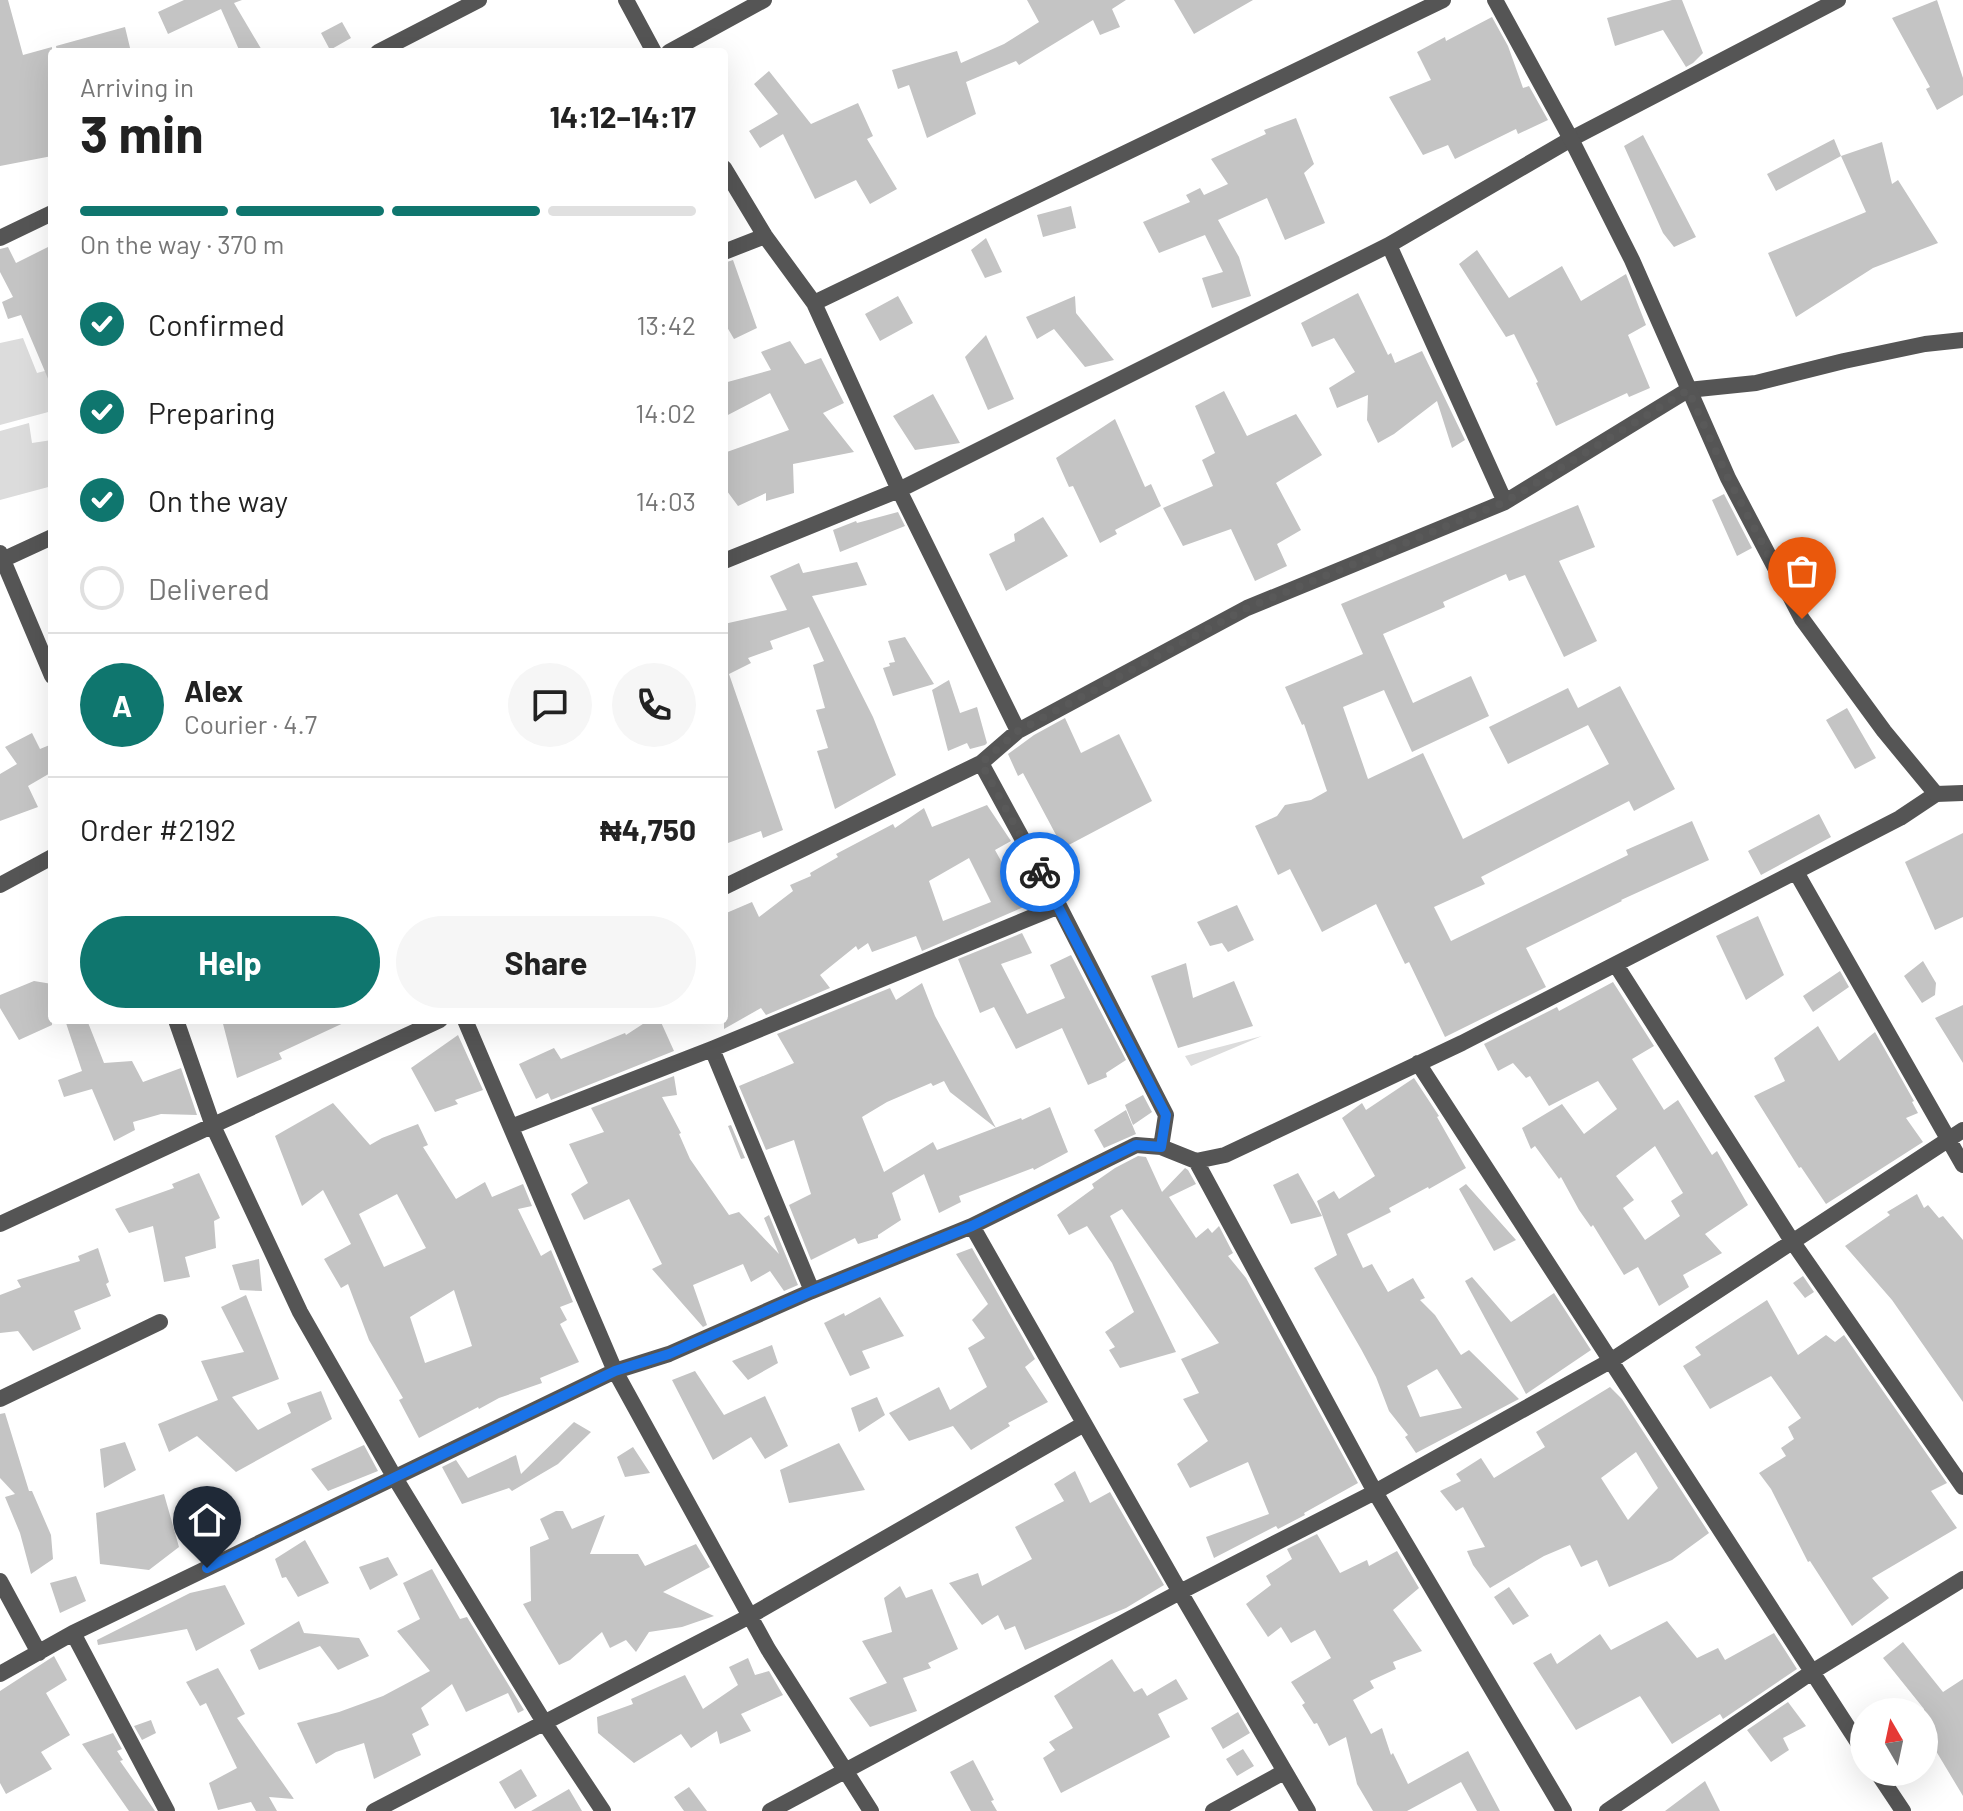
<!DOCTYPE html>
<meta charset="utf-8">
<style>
:root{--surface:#fff;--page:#f6f6f6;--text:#222;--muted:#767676;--line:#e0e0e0;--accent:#0f766e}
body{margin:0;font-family:Barlow,sans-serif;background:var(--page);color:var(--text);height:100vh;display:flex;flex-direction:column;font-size:30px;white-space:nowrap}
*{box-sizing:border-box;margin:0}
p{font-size:26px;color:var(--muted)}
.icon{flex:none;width:44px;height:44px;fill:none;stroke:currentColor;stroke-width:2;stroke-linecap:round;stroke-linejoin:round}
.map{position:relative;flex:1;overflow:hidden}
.details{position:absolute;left:48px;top:48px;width:680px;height:976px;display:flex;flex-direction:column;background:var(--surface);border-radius:8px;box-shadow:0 8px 32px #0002}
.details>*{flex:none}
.needle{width:52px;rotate:351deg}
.tools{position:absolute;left:1850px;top:1698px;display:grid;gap:16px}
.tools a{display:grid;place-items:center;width:88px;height:88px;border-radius:50%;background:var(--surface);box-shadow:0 8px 32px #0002;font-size:40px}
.pin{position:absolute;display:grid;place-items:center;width:68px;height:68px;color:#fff;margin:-82px -34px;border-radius:50% 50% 50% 0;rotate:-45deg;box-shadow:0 0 8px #0007}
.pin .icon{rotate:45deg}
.courier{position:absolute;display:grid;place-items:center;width:80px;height:80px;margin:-40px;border:6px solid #1a73e8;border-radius:50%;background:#fff;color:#222;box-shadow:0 2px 10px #0007}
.head em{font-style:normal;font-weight:700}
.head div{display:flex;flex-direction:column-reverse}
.head{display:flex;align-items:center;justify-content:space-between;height:136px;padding:0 32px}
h1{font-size:52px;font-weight:700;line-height:60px}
.bar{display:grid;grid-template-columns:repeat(4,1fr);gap:12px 8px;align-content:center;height:96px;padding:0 32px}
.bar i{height:10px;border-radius:6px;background:var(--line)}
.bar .active{background:var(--accent)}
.bar p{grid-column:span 4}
.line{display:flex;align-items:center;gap:20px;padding:0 32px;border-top:2px solid var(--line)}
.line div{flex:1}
.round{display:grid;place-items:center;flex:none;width:84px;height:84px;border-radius:42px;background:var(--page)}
ol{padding:0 32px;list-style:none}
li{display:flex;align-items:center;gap:24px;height:88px}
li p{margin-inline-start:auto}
li .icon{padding:8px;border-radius:50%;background:var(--accent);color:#fff;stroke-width:4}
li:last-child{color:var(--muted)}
li i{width:44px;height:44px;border:4px solid var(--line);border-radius:50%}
.primary-button{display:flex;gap:16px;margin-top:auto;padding:16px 32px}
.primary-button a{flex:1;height:92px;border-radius:48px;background:var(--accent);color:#fff;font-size:32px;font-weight:700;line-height:92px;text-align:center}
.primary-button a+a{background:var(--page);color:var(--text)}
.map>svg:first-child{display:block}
.green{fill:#dcdcdc}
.building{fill:#c4c4c4;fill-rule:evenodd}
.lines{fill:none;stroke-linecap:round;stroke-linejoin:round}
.minor{stroke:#555;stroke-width:16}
.tertiary{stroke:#555;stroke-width:16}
.done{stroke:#595959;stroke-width:8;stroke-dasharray:0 14.4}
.route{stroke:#1a73e8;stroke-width:10}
</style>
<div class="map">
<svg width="1963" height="1811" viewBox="0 0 1963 1811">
<rect width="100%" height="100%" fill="#fff"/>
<path class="green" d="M23,338L37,373L52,369V411L0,425V343Z
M29,423L32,443L52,440V486L0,500V431Z
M1262,1036L1191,1066L1185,1056Z"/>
<path class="building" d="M0,0H8L23,55L52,47V156L0,166Z
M184,0H242L234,3L263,52H240L221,9L168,34L158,12Z
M1027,0H1126L1112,9L1120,27L1100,35L1093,20L1019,65L1016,61L966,82L976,114L927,138L909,85L898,89L892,70L957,51L961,63L1004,44L1039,22Z
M1174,0H1253L1194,34Z
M1672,0H1682L1703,53L1693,63L1686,67L1663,30L1615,46L1607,18Z
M1937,0L1963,78V95L1937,110L1926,89L1930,87L1892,18Z
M1492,17L1508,46L1523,88L1529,86L1548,120L1518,134L1516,129L1455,159L1448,145L1423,155L1389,97L1431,80L1417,52L1445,37L1446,41Z
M342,22L351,38L330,50L321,33Z
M125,27L131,52H57L56,46Z
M769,71L811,124L858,103L873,136L867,139L897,189L870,204L856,180L815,199L783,134L760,148L749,131L778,114L754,84Z
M1296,118L1314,164L1304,173L1325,223L1285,240L1267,198L1218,220L1239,257L1251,296L1212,308L1202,278L1223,272L1205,235L1159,253L1143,222L1190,202L1186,195L1200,188L1204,195L1228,184L1211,159L1266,134L1264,130Z
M1643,135L1696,237L1674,247L1663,233L1624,146Z
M1834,139L1841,156L1776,191L1767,174Z
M1882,142L1892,184L1898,180L1938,243L1873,268L1796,317L1768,253L1866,212L1841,156Z
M1071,206L1076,228L1043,237L1037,215Z
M986,238L1002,272L985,278L971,250Z
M52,245V388L21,315L8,319L2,302L13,297L0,272V249L8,247L16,263Z
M1477,250L1509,298L1562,266L1581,301L1626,274L1646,325L1628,335L1650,388L1629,397L1627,393L1556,426L1536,383L1538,382L1514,334L1506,337L1459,264Z
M733,260L757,328L734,339L724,322V263Z
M1358,293L1388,355L1391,353L1395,363L1422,351L1465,440L1452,448L1437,401L1394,434L1378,443L1367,420L1368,395L1337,408L1329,388L1355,372L1334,338L1312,347L1301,323Z
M898,296L913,323L880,341L865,314Z
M1075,296L1076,313L1114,360L1085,367L1054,329L1037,339L1026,317Z
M986,335L1014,399L988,410L965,357Z
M790,341L805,364L821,358L844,403L823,413L854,452L793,464L794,493L766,501V493L738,506L724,487V453L789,430L770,393L724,417V383L771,370L761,352Z
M1224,391L1247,436L1296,414L1322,455L1276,483L1301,530L1277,544L1287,566L1255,581L1231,529L1183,546L1163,508L1213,486L1202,460L1215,453L1195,406Z
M933,394L960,443L915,450L893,416Z
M1115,419L1145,487L1151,484L1161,506L1115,530L1117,534L1100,543L1073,486L1069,487L1056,458Z
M1724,494L1752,548L1737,556L1712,500Z
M1578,505L1595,547L1559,561L1597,641L1564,657L1525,575L1509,581L1506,574L1443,602L1445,607L1383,634L1413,703L1471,676L1489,716L1412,752L1384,690L1343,707L1368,779L1423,753L1463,839L1609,764L1588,725L1508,764L1489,727L1568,688L1578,708L1620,686L1675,789L1634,811L1629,801L1481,877L1485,884L1434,907L1451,941L1628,855L1626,850L1692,821L1709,860L1621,900L1622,901L1526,948L1546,987L1445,1037L1409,962L1405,964L1376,904L1322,932L1290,869L1278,875L1255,826L1277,816L1285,805L1311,800L1327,791L1304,724L1302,725L1285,687L1363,654L1341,604Z
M898,512L905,526L840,552L833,530L856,521L857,523Z
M1043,517L1068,556L1006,591L989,554L1015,541L1014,534Z
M857,562L867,585L812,596L873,717L896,775L835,809L817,751L828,748L816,710L825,708L813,665L824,661L809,627L770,641L773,649L748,658L751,663L729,674L783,830L763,838L761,831L728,843L724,833V624L787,610L770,576L799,563L803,573Z
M905,637L934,684L893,696L883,668L890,666L889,663L895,662L888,641Z
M949,680L960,713L977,707L987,743L985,745L970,749L967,743L948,751L932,690Z
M1847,708L1876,758L1855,769L1826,720Z
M1065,718L1081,753L1119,734L1152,801L1063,848L1023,773L1018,776L1008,754L1034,735Z
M32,733L40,749L52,744V772L28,786L38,807L0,821V774L17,764L5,747Z
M987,805L1011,841L995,850L1026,906L922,951L916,936L872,952L868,943L858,950L856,946L820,975L830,988L766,1015L761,1008L724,1029V914L752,902L759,917L793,891L790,885L811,876L810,873L838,857L836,854L893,824L895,828L924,808L932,827ZM969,858L991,902L943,921L929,881Z
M1819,814L1831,837L1761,875L1748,851Z
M1963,833V917L1935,930L1905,862Z
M1237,905L1254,940L1228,952L1222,943L1210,946L1197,922Z
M1758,916L1784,975L1746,1000L1716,936Z
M1022,933L1032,953L1001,964L1027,1014L1065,998L1050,965L1071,955L1126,1060L1106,1073L1107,1077L1088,1085L1062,1028L1016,1049L994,1007L980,1013L958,959Z
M1923,961L1936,983L1935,995L1922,1003L1904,976Z
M1186,963L1193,998L1234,981L1253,1026L1178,1048L1151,976Z
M1840,971L1849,987L1813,1012L1803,996Z
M34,981L52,984V1025L19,1040L0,1008V995Z
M1613,982L1654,1046L1632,1059L1664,1110L1678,1100L1712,1155L1717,1151L1748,1205L1705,1234L1722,1253L1683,1275L1689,1287L1659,1306L1638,1267L1624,1275L1593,1225L1591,1227L1579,1210L1561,1177L1559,1179L1535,1146L1531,1149L1522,1128L1562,1104L1584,1134L1617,1109L1598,1081L1549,1106L1530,1076L1526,1078L1513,1063L1498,1071L1484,1044L1557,1007L1559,1011ZM1655,1146L1683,1193L1671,1201L1680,1216L1645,1240L1623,1208L1634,1200L1616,1176Z
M922,983L935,1016L996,1128L950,1092L944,1081L933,1086L931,1083L887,1102L862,1117L884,1172L933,1142L937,1150L1021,1118L1022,1120L1050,1107L1068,1152L1034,1170L1033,1168L959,1196L961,1202L939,1213L924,1174L892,1193L901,1220L878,1235V1238L858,1244L855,1238L811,1260L789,1205L811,1194L794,1140L766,1150L739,1086L794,1063L777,1034L890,988L896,1000Z
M1963,1005V1063L1935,1018Z
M65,1020H87L104,1063L132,1061L143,1082L181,1068L197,1115L161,1114L133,1122L135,1130L114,1141L92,1089L64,1097L58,1080L82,1071Z
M222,1020H350L279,1053L282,1059L237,1078Z
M649,1020H660L674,1051L551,1100L548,1093L536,1099L519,1064L554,1048L561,1059L625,1033L626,1035Z
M1818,1026L1839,1061L1875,1032L1914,1101L1912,1102L1918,1113L1906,1118L1923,1142L1826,1204L1801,1167L1799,1168L1754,1096L1785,1081L1774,1058Z
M458,1035L483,1090L455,1100L458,1104L435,1112L411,1068Z
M674,1076L677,1095L662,1097L681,1133L679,1134L690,1159L729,1215L739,1212L779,1254L764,1218L769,1215L798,1285L784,1291L770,1271L751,1282L743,1264L693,1285L707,1325L703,1327L652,1269L662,1264L629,1199L584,1220L571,1194L588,1183L569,1144L604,1132L591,1108Z
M1414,1078L1439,1116L1437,1117L1466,1168L1429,1189L1428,1187L1389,1208L1391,1212L1347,1234L1363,1268L1372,1264L1388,1292L1413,1278L1425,1298L1420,1300L1435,1315L1461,1355L1469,1350L1519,1399L1416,1453L1405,1437L1408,1435L1389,1411L1376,1377L1361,1349L1314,1268L1337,1255L1317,1201L1334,1191L1339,1199L1375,1176L1342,1118L1362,1103L1366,1110ZM1437,1369L1462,1408L1420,1417L1407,1386Z
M1143,1095L1152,1112L1133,1125L1125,1105Z
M333,1103L370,1145L382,1138L418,1124L428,1145L423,1147L456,1199L485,1182L492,1197L523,1184L532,1206L518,1209L541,1256L551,1250L573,1302L560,1307L567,1320L560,1324L579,1362L540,1378L542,1383L499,1398L479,1409L478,1407L419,1438L399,1400L403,1398L369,1340L348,1284L341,1288L324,1259L351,1244L323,1190L302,1206L275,1136ZM397,1194L426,1248L384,1267L359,1214ZM454,1290L472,1346L425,1363L410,1317Z
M1126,1110L1136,1134L1104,1148L1094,1130Z
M731,1125L745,1158L741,1159L728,1126Z
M1138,1156L1146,1157L1162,1192L1185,1168L1188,1170L1196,1184L1169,1197L1196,1238L1208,1228L1212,1233L1219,1226L1233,1253L1228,1256L1246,1278L1358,1483L1304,1513L1305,1515L1278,1529L1276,1526L1214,1558L1206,1537L1269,1514L1248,1462L1190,1488L1177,1464L1208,1441L1183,1399L1199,1393L1181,1359L1219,1343L1122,1209L1110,1216L1176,1352L1120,1368L1109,1350L1115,1347L1105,1332L1134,1312L1112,1263L1087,1226L1069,1235L1057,1215L1094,1188L1092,1184L1115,1168Z
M199,1173L220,1218L214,1221L216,1248L185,1257L190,1277L164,1282L153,1226L129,1233L115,1209L174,1188L172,1184Z
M1298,1173L1322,1216L1291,1224L1273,1185Z
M1466,1184L1516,1240L1494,1251L1459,1189Z
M1917,1194L1924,1208L1928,1205L1939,1218L1943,1216L1963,1240V1402L1892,1300L1845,1246L1890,1215L1887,1212Z
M98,1248L109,1282L106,1284L111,1296L74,1311L81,1329L33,1351L18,1331L0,1333V1295L21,1287L17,1280L80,1261L78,1256Z
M972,1248L1035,1359L1025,1367L1048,1402L1008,1423L1010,1426L971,1450L953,1426L909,1441L889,1413L939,1387L950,1410L987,1387L968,1348L985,1338L972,1320L988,1304L956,1254Z
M259,1259L262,1291L240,1290L232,1265Z
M1803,1276L1814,1292L1805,1298L1793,1283Z
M1472,1277L1511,1322L1554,1293L1591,1350L1526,1394L1465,1281Z
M246,1295L279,1379L232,1397L258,1430L291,1413L287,1403L321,1391L332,1419L236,1472L197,1436L169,1452L158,1424L218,1400L201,1361L244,1352L221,1307Z
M880,1297L904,1336L862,1351L870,1368L850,1376L824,1323L844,1313L845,1316Z
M1767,1300L1798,1355L1826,1335L1835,1342L1844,1335L1947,1483L1931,1491L1957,1528L1872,1578L1889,1598L1852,1626L1810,1561L1808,1562L1771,1489L1759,1473L1786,1456L1781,1448L1794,1439L1788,1427L1801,1418L1771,1376L1710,1409L1683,1366L1701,1355L1695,1347Z
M772,1345L778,1363L748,1380L732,1361Z
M695,1371L724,1415L765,1396L788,1446L765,1459L751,1437L713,1460L672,1380Z
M1610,1387L1622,1399L1709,1533L1672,1560L1609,1587L1597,1560L1581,1567L1570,1545L1544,1556L1490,1588L1473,1565L1467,1551L1485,1547L1463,1507L1456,1511L1440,1491L1461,1481L1456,1474L1481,1458L1494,1478L1545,1447L1536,1432ZM1636,1452L1658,1488L1628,1520L1601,1478Z
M877,1397L885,1415L859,1432L851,1408Z
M5,1413L29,1491H32L51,1535L53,1559L31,1574L20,1533L5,1497L15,1494L0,1478V1414Z
M574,1422L591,1432L558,1464L512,1491L509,1488L462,1504L442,1467L456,1460L468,1478L516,1455L521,1474Z
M125,1442L136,1470L104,1488L100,1449Z
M839,1443L865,1490L789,1503L780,1470Z
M364,1445L378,1471L328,1491L311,1469Z
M633,1447L650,1473L625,1477L617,1457Z
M1075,1471L1090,1503L1110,1492L1164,1585L1126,1608L1025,1650L1015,1626L1005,1630L998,1615L982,1625L949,1583L978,1573L982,1586L1032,1559L1015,1527L1064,1501L1054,1484Z
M164,1494L179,1547L149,1570L100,1564L96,1513Z
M556,1511H563L572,1529L605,1515L590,1554H638L645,1566L696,1544L710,1567L663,1592L714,1616L682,1627L649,1632L636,1652L626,1640L610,1648L602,1632L570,1660L559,1665L523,1604L531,1601L530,1547L549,1539L540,1519Z
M1317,1534L1340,1573L1367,1560L1369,1566L1397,1551L1419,1588L1393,1610L1422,1651L1393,1662L1396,1669L1370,1681L1374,1688L1353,1700L1371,1734L1382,1728L1391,1755L1393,1753L1408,1784L1468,1751L1500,1811H1477L1461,1782L1407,1811H1373L1357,1784L1346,1737L1329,1746L1317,1723L1314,1724L1302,1705L1305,1703L1291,1682L1331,1658L1315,1630L1291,1643L1281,1627L1268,1637L1246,1604L1271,1585L1266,1576L1292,1559L1287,1549Z
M305,1540L329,1583L298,1597L286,1577L282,1578L275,1559Z
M388,1557L398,1575L370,1590L359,1567Z
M432,1569L460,1619L467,1617L524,1710L518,1713L508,1693L466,1712L452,1684L421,1708L429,1725L412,1734L421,1755L374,1779L364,1743L336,1752L316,1764L297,1723L339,1712L383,1696L430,1671L397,1631L420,1619L403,1583Z
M76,1576L86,1601L60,1613L50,1583Z
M225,1585L245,1624L196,1651L187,1629L98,1645L97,1640L190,1593Z
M900,1586L906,1598L932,1589L958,1649L928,1663L931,1668L903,1678L917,1711L870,1727L849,1698L887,1683L862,1641L892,1632L884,1598Z
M1509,1587L1529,1616L1513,1625L1494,1597Z
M299,1621L304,1633L359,1638L369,1656L338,1670L320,1646L259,1670L250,1650Z
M1667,1621L1697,1658L1718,1648L1725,1660L1774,1633L1797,1669L1723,1719L1720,1714L1672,1744L1640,1696L1576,1730L1533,1663L1551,1653L1557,1664L1600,1634L1611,1650Z
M1903,1642L1943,1692L1963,1679V1796L1924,1731V1709L1883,1658Z
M54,1656L67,1680L46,1693L70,1735L41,1752L52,1769L6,1794L0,1783V1691Z
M748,1658L755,1675L769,1671L783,1695L741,1714L751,1731L720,1744L717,1731L691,1748L681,1734L634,1763L598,1733L597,1717L633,1704L631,1699L685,1675L703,1709L738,1685L729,1667Z
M1112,1659L1134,1692L1142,1688L1147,1696L1176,1679L1188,1699L1158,1714L1170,1737L1061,1793L1043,1758L1055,1750L1049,1742L1073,1728L1054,1696Z
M218,1668L245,1714L237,1718L294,1799L269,1797L277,1811H256L251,1802L218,1810L209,1783L237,1768L206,1703L200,1706L186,1682Z
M1788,1702L1806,1726L1783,1738L1789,1750L1771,1762L1747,1730Z
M1238,1712L1250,1733L1223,1749L1211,1728Z
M151,1720L156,1733L142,1740L134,1726Z
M113,1733L122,1749L117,1751L123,1760L120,1761L155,1811H129L82,1744Z
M1243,1749L1254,1766L1237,1776L1226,1759Z
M973,1760L994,1800L991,1801L997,1811H971L950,1772Z
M521,1769L537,1796L515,1809L499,1782Z
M1705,1781L1720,1811H1665Z
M689,1787L707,1811H684L674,1797Z
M569,1789L582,1811H531Z"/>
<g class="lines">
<path class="minor" d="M626,0L654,52
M378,52L479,0
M669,52L764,0
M724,168L765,236L814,303L899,490L1018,731
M0,238L52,213
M1389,245L1505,502
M724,252L765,236
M814,303L1443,0
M0,553L52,676
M0,561L52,537
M724,561L899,490L1389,245L1571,139L1838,0
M981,763L1059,906L1166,1115L1161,1147
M1796,872L1963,1165
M0,885L52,857
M724,887L981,763L1018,731L1247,608L1505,502L1688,390L1756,383L1844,361L1925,344L1963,340
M1616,965L1792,1241L1963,1487
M176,1020L213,1126L300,1312L395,1478L544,1722L603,1811
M465,1020L615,1371L768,1649L871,1811
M712,1049L812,1291
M1418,1063L1864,1752
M511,1127L712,1049L1059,906
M1196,1161L1375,1492L1564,1811
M0,1224L440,1020
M972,1226L1180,1592L1308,1811
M0,1399L160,1322
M0,1581L39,1653
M73,1633L167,1811
M0,1674L73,1633L615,1371L669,1354L812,1291L972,1226L1136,1145L1161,1147L1196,1161L1225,1155L1462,1043L1900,818L1936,794
M1877,1772L1903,1811
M374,1811L750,1616L1084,1424
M770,1811L1180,1592L1375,1492L1612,1360L1963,1130
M1213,1811L1284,1772
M1607,1811L1812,1672L1963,1579"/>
<path class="tertiary" d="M1495,0L1571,139L1632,260L1728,478L1802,619L1884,731L1936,794L1963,793"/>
</g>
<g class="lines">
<path class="done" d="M1040,872L981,763L1018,731L1247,608L1505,502L1688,390L1728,478L1802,619"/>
<path class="route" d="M207,1568L615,1371L669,1354L812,1291L972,1226L1136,1145L1161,1147L1166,1115L1040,872"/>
</g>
</svg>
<div class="tools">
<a><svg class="needle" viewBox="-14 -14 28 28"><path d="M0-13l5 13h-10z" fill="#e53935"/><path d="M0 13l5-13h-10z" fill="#767676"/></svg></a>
</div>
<div class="pin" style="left:1802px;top:619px;background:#ea580c"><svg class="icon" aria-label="bag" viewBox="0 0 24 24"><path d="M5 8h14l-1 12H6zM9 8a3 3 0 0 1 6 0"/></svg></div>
<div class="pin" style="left:207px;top:1568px;background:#1f2937"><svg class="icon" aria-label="home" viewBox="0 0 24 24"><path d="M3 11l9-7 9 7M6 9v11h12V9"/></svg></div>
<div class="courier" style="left:1040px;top:872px"><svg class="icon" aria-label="bike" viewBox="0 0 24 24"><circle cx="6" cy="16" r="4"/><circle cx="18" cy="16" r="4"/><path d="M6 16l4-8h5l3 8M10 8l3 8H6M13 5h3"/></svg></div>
<section class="details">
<div class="head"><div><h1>3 min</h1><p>Arriving in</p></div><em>14:12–14:17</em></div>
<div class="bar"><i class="active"></i><i class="active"></i><i class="active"></i><i></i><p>On the way · 370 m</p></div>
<ol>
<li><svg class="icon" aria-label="check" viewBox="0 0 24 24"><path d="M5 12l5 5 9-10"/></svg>Confirmed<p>13:42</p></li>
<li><svg class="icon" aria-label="check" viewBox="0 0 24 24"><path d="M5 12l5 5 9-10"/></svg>Preparing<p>14:02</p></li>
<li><svg class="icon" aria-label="check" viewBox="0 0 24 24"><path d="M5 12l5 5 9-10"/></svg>On the way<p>14:03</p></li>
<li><i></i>Delivered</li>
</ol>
<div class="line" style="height:144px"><b class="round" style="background:var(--accent);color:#fff">A</b><div><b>Alex</b><p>Courier · 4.7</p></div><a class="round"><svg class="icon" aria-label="chat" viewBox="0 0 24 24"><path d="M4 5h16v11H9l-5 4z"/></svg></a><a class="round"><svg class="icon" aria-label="phone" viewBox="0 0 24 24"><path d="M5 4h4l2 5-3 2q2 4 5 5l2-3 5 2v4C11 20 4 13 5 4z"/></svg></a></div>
<div class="line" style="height:104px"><div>Order #2192</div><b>₦4,750</b></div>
<div class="primary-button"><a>Help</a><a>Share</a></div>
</section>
</div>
